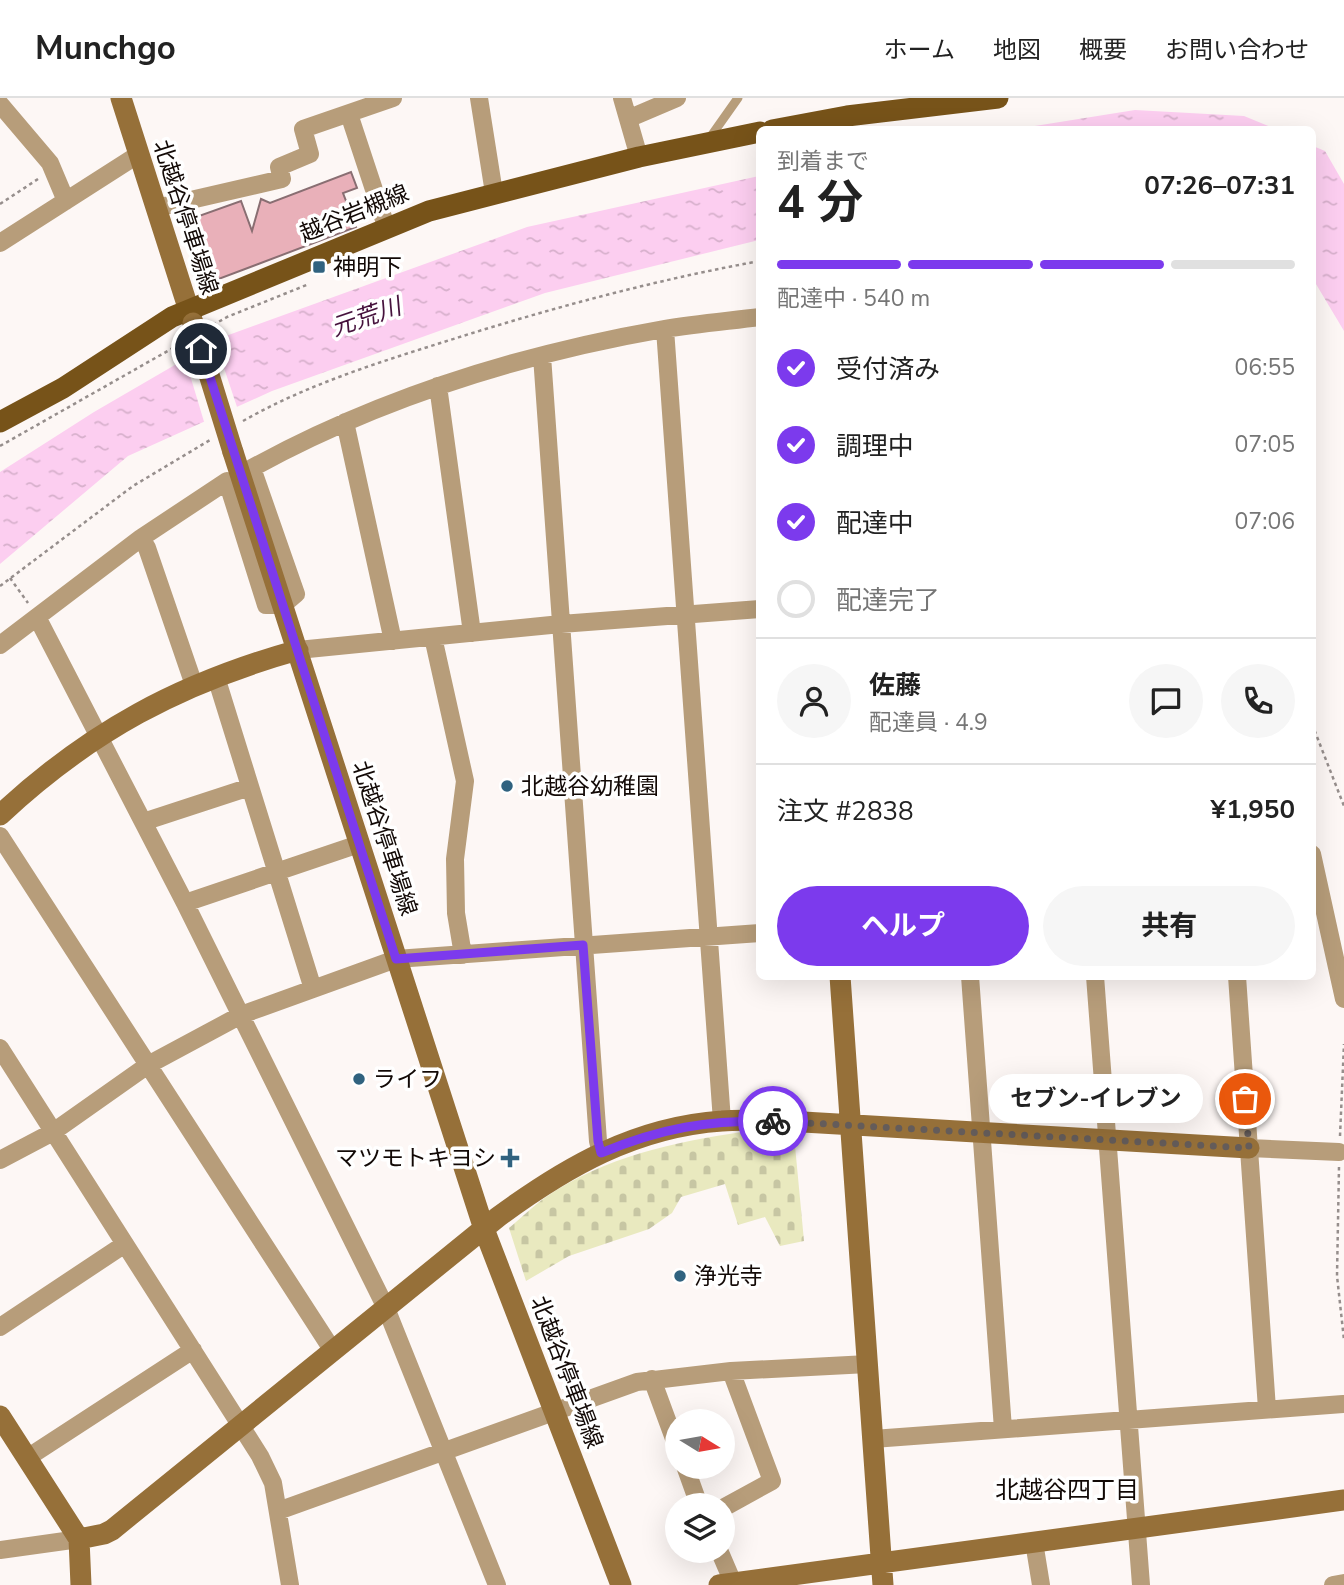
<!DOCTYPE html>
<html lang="ja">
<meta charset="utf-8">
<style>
:root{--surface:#fff;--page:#f6f6f6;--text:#222;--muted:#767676;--line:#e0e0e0;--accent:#7c3aed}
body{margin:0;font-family:"Nunito Sans","Noto Sans JP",sans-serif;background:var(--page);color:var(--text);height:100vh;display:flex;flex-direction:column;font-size:26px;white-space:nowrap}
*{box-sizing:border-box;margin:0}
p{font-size:23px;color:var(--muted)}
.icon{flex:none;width:38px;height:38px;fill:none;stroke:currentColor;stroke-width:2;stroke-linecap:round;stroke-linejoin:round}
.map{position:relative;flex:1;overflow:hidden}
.side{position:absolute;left:756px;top:28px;width:560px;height:854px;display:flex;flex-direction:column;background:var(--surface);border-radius:10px;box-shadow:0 7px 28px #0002}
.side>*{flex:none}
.needle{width:46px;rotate:101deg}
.buttons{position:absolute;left:665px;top:1311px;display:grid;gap:14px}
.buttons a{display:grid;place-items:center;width:70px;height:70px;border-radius:50%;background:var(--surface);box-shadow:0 7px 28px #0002;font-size:35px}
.pin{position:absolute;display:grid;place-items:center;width:60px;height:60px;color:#fff;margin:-30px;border:4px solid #fff;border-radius:50%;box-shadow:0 2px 7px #0007}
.courier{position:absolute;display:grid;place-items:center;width:70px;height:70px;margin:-35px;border:5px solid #7c3aed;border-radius:50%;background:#fff;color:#222;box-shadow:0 2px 9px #0007}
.bubble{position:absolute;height:49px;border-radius:24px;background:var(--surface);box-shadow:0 7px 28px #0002;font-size:23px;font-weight:700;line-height:49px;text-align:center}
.headline em{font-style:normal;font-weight:700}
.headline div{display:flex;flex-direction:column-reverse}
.headline{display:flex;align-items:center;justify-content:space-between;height:119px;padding:0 21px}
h1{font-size:46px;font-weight:700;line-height:52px}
.bar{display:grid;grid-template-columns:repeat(4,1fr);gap:10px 7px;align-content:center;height:84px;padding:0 21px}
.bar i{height:9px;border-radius:5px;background:var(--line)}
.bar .on{background:var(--accent)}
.bar p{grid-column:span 4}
.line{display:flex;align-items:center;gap:18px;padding:0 21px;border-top:2px solid var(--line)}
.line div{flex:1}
.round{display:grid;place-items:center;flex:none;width:74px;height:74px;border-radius:37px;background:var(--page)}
ol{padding:0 21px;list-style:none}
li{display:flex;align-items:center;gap:21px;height:77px}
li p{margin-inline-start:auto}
li .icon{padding:7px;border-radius:50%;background:var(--accent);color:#fff;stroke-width:4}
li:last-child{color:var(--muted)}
li i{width:38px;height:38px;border:4px solid var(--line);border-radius:50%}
.button{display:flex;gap:14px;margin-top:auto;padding:14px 21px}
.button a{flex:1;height:80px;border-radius:42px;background:var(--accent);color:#fff;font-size:28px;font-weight:700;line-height:80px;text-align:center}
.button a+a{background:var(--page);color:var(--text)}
header{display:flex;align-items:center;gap:42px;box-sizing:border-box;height:98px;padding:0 35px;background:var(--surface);border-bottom:2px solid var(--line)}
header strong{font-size:33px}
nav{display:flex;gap:38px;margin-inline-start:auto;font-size:24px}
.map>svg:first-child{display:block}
.cemetery{fill:url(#cemetery-stones)}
.water{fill:url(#water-ripples)}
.pier{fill:#fdf7f5}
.building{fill:#e9b0b9;stroke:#896e72;stroke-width:2}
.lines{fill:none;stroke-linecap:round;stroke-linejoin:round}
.path{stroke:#968e8c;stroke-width:2.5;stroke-dasharray:3.5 3.5;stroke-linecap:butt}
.lane{stroke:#b79d7a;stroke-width:9}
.street{stroke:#b79d7a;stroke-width:18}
.secondary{stroke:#967039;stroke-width:21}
.primary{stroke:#775319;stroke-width:21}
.secondary-bridge{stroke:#967039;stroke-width:21}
.done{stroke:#645c5a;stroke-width:7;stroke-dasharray:0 12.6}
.route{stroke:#7c3aed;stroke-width:9}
.poi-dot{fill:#30627f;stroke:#fff;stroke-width:2.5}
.labels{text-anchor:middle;stroke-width:7;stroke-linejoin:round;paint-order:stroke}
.street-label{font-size:23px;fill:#120906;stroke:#fff}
.poi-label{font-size:23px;fill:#120906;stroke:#fff;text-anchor:start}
.water-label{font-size:24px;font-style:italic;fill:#46123d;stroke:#fff}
.neighbourhood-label{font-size:24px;fill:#120906;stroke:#fff}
</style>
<header>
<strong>Munchgo</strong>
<nav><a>ホーム</a><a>地図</a><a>概要</a><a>お問い合わせ</a></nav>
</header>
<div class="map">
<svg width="1344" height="1487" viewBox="0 0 1344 1487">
<defs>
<pattern id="cemetery-stones" width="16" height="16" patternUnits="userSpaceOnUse" patternTransform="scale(1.75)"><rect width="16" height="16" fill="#e9e9bf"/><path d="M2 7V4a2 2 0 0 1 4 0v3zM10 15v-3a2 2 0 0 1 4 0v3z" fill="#c7c6a3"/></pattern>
<pattern id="water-ripples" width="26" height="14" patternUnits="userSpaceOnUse" patternTransform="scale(1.75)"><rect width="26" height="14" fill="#fccef0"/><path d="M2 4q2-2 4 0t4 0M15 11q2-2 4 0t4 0" fill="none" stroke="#d7b0cc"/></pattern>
</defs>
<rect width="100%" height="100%" fill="#fdf7f5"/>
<path class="cemetery" d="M742,1034L794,1037L804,1143L780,1148L765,1119L738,1127L725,1086L681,1099L672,1115L649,1131L569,1158L526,1183L509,1130C521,1120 533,1108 546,1099C604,1059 674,1044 742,1034Z"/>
<path class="water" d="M1135,12L1244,18L1276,31H1016Z
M1313,48L1325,53L1344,86V233L1313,181Z
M759,78V142L545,195L272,293L128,358L0,466V374L94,314L223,239L527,129Z"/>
<path class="pier" d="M214,240L238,312L205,327L184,257Z"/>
<path class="building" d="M351,74L357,90L343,95L356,129L216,182L213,172L207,174L194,139L202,136L196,119L241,103L252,133L261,101L270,105Z"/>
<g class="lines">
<path class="path" d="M0,106L38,81
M213,227L227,219L309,186
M243,323C308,286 380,264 450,242C552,210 655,182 760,163
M0,348L180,246
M10,480L28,505
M0,488L133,388L210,342
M1312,626L1344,708
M1340,1038L1344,946
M1339,1069L1337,1178L1344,1242"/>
<path class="lane" d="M709,41L738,0"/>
<path class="street" d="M479,0L494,95
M622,0L639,59
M0,6L50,65L66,103
M349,16L387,131
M630,20L677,0
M156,110L282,81L279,69L310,56L303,31L393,0
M0,145L139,56
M665,231L722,1023
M542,258L598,1043L601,1055
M438,288L472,535
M345,324L393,543
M141,440L147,450L194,587
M37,519L185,805L386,1210L497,1487
M433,539L465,683L455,761L456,815L463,857
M0,547L141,440L227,383L266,507H283L296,496L252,370C380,300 521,256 664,231C696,226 728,223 760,219
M298,552L561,526L760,511
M216,579L313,891
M143,724L250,689
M0,738L333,1253
M1312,756L1344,901
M185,805L359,746
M970,878L1003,1331
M1095,878L1141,1487
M1237,878L1267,1311
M0,950L260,1358L273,1385L290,1487
M1249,1050L1339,1054
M0,1062L53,1034L148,967L241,917L396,861L760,835
M0,1229L125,1146
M652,1281L677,1349
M873,1341L1343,1306
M27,1360L193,1252
M685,1368L699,1407
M723,1410L772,1383L731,1273
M278,1413L637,1284L731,1273L868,1266
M1034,1444L1041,1487
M0,1452L79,1441
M719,1452L734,1487
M1333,1487L1344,1485"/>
<path class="secondary" d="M121,0L193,225
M233,354L484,1131L621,1487
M0,717C90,633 180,585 298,552
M840,878L883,1487
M0,1318L79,1441L81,1487
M79,1441L104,1436L112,1432L498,1119C566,1069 635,1029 722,1023C743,1021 765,1023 786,1023L1249,1050
M719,1487L1344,1402"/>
<path class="primary" d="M772,32L847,18L998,0
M0,324L63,290L172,219L429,113L639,59L760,34"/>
<path class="secondary-bridge" d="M193,225L233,354"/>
</g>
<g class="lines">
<path class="done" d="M773,1023L1249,1050L1245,1001"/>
<path class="route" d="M201,251L396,861L583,847L598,1043L601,1055C661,1030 708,1022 773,1023"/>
</g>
<g class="poi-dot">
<rect x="312" y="162" width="14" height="14" rx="3.5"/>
<circle cx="507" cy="688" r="7"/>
<circle cx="359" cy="981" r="7"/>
<path d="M506.5 1049.5h7v7h7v7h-7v7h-7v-7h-7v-7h7z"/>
<circle cx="680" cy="1178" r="7"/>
</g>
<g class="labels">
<g class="street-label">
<text transform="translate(354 115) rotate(-22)" y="8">越谷岩槻線</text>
<text transform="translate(186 119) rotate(72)" y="8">北越谷停車場線</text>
<text transform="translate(385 740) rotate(72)" y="8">北越谷停車場線</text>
<text transform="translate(567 1274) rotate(69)" y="8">北越谷停車場線</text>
</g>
<g class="poi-label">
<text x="333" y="177">神明下</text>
<text x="521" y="696">北越谷幼稚園</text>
<text x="373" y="989">ライフ</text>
<text x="496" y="1068" text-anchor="end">マツモトキヨシ</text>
<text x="694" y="1186">浄光寺</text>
</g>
<g class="water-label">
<text transform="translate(366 219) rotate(-19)" y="8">元荒川</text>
</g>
<g class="neighbourhood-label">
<text x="1067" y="1400">北越谷四丁目</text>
</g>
</g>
</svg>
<div class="buttons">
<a><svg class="needle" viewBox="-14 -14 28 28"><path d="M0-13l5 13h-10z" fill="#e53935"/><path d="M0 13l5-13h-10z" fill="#767676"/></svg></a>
<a><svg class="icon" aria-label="layers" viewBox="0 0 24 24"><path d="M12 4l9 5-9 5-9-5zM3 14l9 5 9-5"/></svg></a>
</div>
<div class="pin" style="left:1245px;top:1001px;background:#ea580c"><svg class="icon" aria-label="bag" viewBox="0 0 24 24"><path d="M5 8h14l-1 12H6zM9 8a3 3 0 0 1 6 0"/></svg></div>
<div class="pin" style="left:201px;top:251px;background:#1f2937"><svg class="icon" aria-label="home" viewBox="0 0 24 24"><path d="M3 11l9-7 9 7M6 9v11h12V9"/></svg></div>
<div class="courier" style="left:773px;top:1023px"><svg class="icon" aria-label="bike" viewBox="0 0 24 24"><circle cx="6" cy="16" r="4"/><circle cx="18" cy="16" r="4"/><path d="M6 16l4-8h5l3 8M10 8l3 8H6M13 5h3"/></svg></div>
<div class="bubble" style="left:989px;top:976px;width:214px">セブン-イレブン</div>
<section class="side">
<div class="headline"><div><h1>4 分</h1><p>到着まで</p></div><em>07:26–07:31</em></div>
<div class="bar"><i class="on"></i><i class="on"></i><i class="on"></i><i></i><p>配達中 · 540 m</p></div>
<ol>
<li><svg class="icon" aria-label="check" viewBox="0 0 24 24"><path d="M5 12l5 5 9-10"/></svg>受付済み<p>06:55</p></li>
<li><svg class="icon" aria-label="check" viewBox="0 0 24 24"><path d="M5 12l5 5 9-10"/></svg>調理中<p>07:05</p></li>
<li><svg class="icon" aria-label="check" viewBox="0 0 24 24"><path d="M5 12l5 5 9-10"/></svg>配達中<p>07:06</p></li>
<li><i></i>配達完了</li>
</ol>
<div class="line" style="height:126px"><a class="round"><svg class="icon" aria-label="person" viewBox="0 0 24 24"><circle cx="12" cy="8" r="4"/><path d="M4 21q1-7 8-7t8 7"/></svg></a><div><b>佐藤</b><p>配達員 · 4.9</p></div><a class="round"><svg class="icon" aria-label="chat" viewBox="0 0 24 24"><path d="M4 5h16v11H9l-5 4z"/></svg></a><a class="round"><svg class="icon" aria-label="phone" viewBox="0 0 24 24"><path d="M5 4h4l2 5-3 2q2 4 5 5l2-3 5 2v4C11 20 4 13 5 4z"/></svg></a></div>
<div class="line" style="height:91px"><div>注文 #2838</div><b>¥1,950</b></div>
<div class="button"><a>ヘルプ</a><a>共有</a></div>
</section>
</div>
